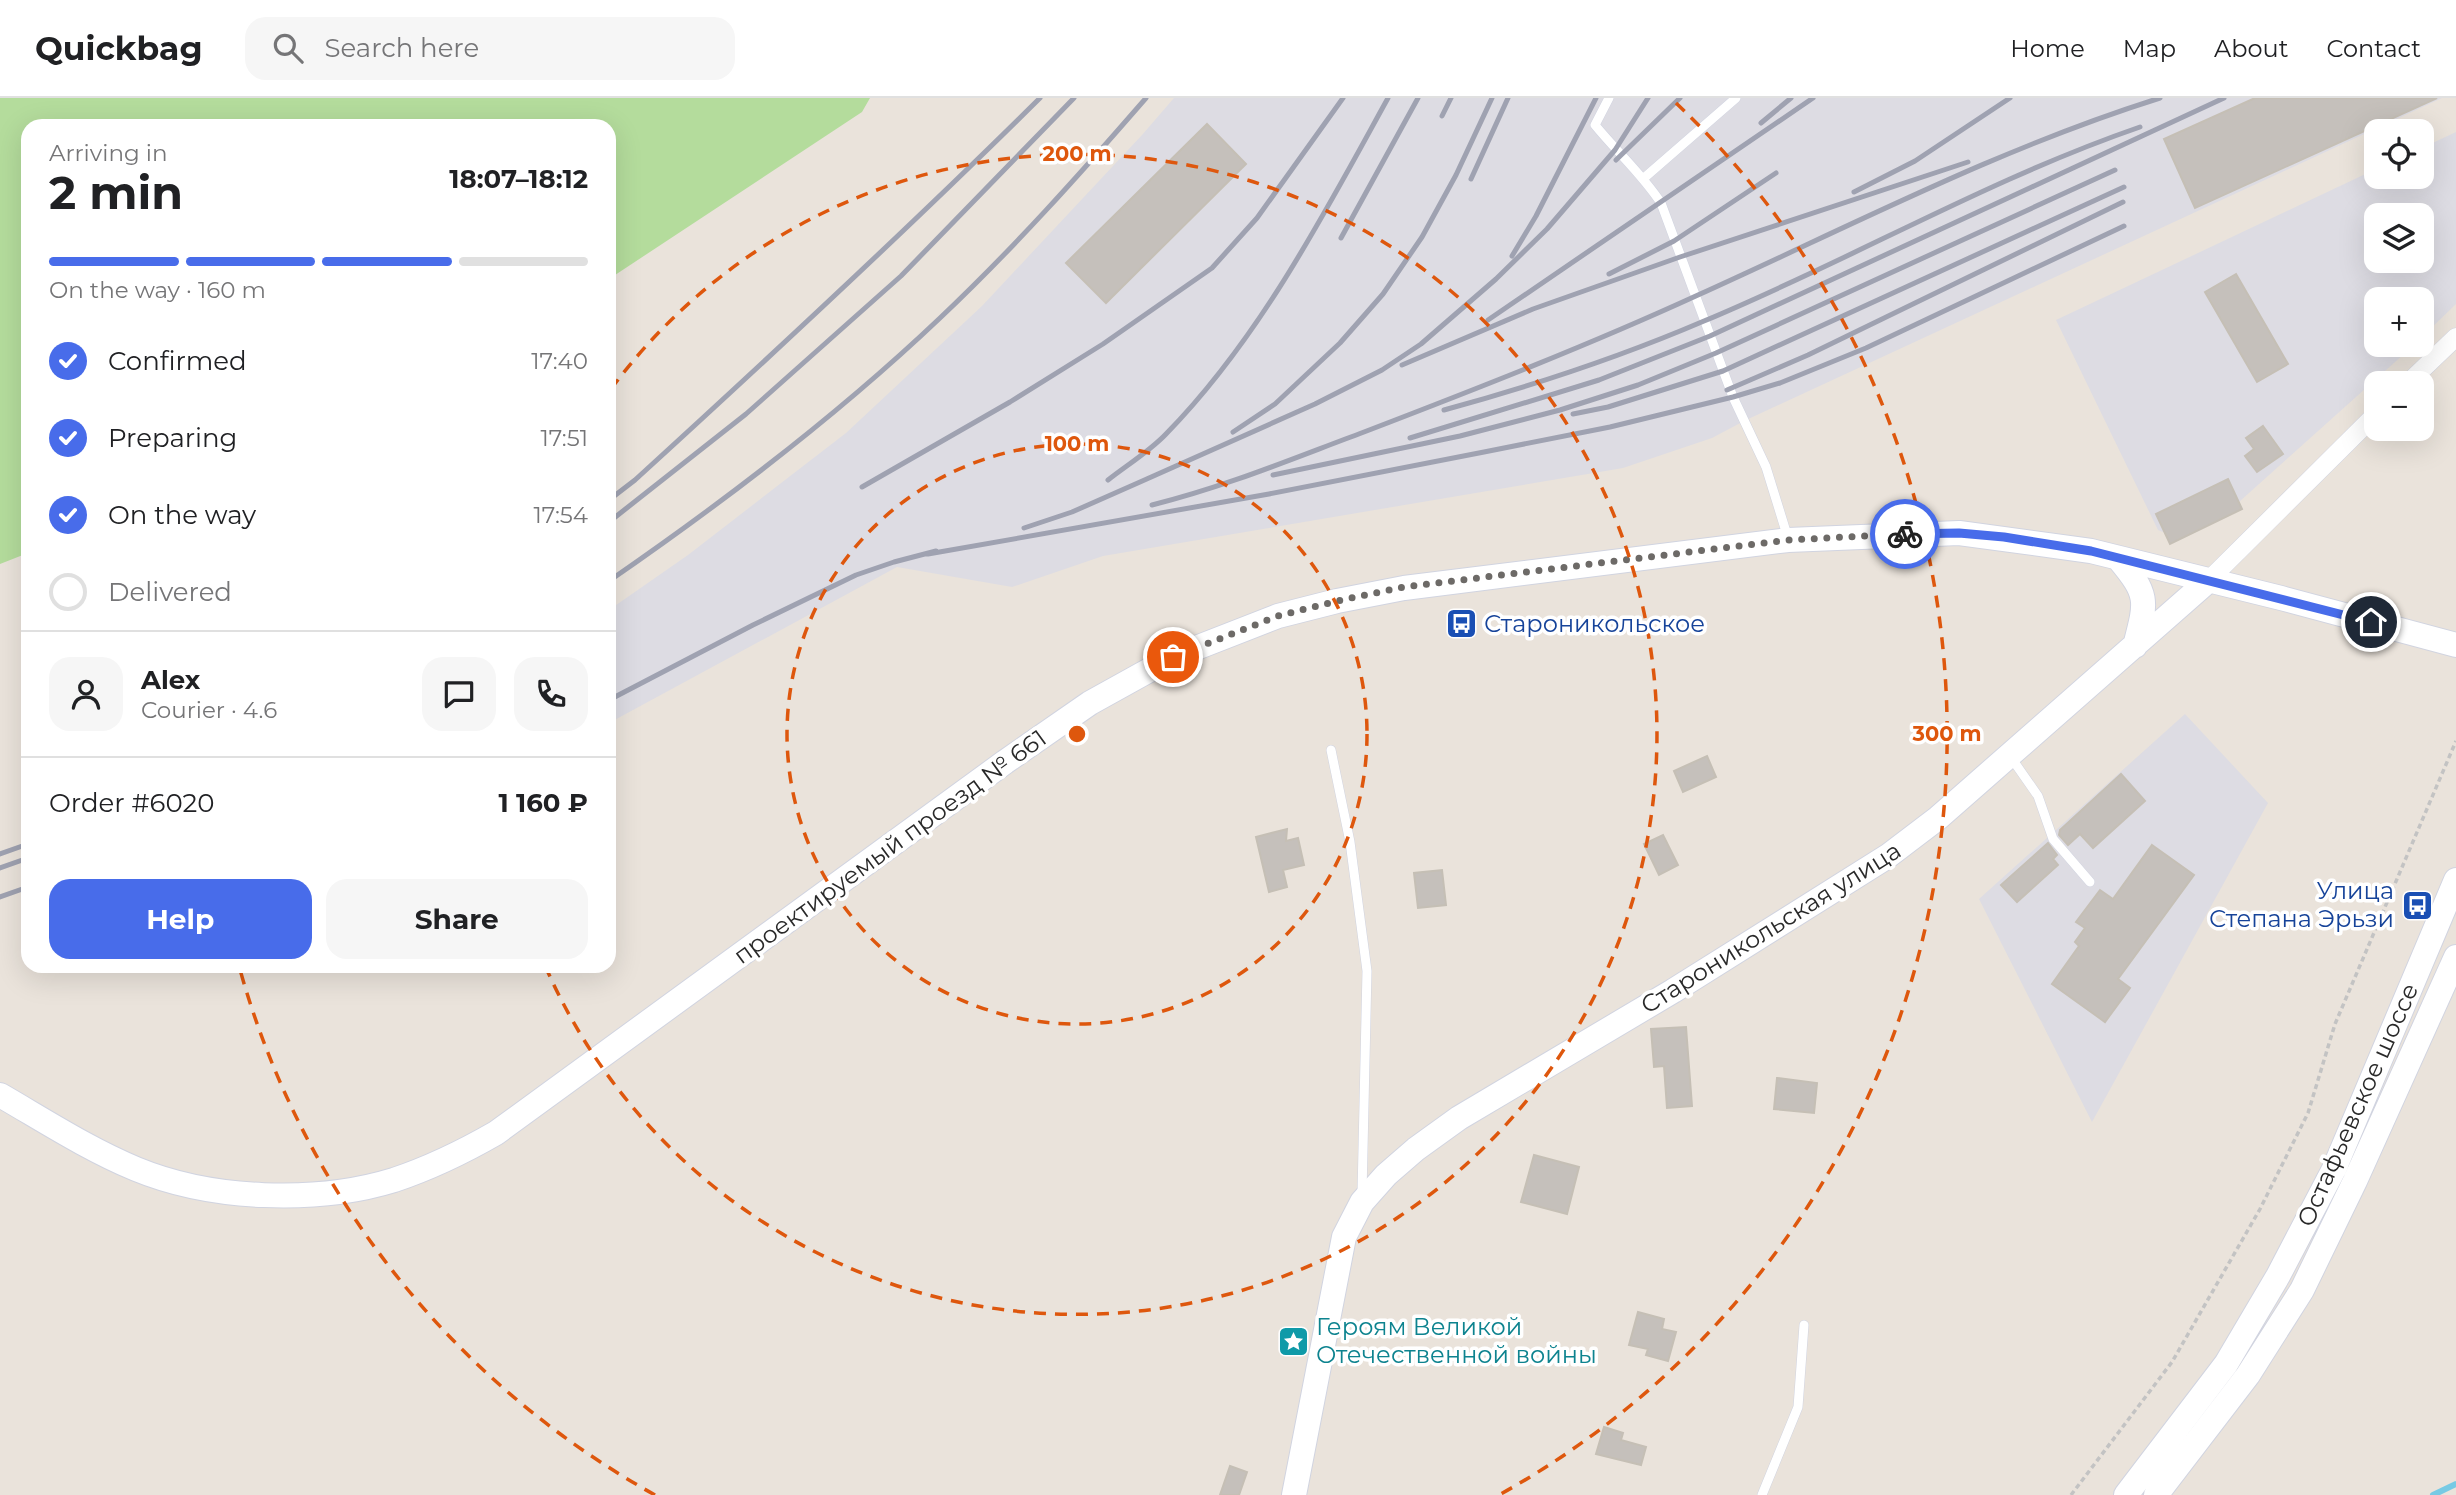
<!DOCTYPE html>
<meta charset="utf-8">
<style>
:root{--surface:#fff;--page:#f6f6f6;--text:#202124;--muted:#757577;--line:#e0e0e0;--accent:#486cea}
body{margin:0;font-family:Montserrat,sans-serif;background:var(--page);color:var(--text);height:100vh;display:flex;flex-direction:column;font-size:26px;white-space:nowrap}
*{box-sizing:border-box;margin:0}
p{font-size:23px;color:var(--muted)}
.icon{flex:none;width:38px;height:38px;fill:none;stroke:currentColor;stroke-width:2;stroke-linecap:round;stroke-linejoin:round}
.map{position:relative;flex:1;overflow:hidden}
.sheet{position:absolute;left:21px;top:21px;width:595px;height:854px;display:flex;flex-direction:column;background:var(--surface);border-radius:21px;box-shadow:0 7px 28px #0002}
.sheet>*{flex:none}
.buttons{position:absolute;left:2364px;top:21px;display:grid;gap:14px}
.buttons a{display:grid;place-items:center;width:70px;height:70px;border-radius:14px;background:var(--surface);box-shadow:0 7px 28px #0002;font-size:35px}
.pin{position:absolute;display:grid;place-items:center;width:60px;height:60px;color:#fff;margin:-30px;border:4px solid #fff;border-radius:50%;box-shadow:0 2px 7px #0007}
.courier{position:absolute;display:grid;place-items:center;width:70px;height:70px;margin:-35px;border:5px solid #486cea;border-radius:50%;background:#fff;color:#222;box-shadow:0 2px 9px #0007}
.head em{font-style:normal;font-weight:700}
.head div{display:flex;flex-direction:column-reverse}
.head{display:flex;align-items:center;justify-content:space-between;height:119px;padding:0 28px}
h1{font-size:46px;font-weight:700;line-height:52px}
.bar{display:grid;grid-template-columns:repeat(4,1fr);gap:10px 7px;align-content:center;height:84px;padding:0 28px}
.bar i{height:9px;border-radius:5px;background:var(--line)}
.bar .on{background:var(--accent)}
.bar p{grid-column:span 4}
.line{display:flex;align-items:center;gap:18px;padding:0 28px;border-top:2px solid var(--line)}
.line div{flex:1}
.round{display:grid;place-items:center;flex:none;width:74px;height:74px;border-radius:21px;background:var(--page)}
ol{padding:0 28px;list-style:none}
li{display:flex;align-items:center;gap:21px;height:77px}
li p{margin-inline-start:auto}
li .icon{padding:7px;border-radius:50%;background:var(--accent);color:#fff;stroke-width:4}
li:last-child{color:var(--muted)}
li i{width:38px;height:38px;border:4px solid var(--line);border-radius:50%}
.cta{display:flex;gap:14px;margin-top:auto;padding:14px 28px}
.cta a{flex:1;height:80px;border-radius:21px;background:var(--accent);color:#fff;font-size:28px;font-weight:700;line-height:80px;text-align:center}
.cta a+a{background:var(--page);color:var(--text)}
header{display:flex;align-items:center;gap:42px;box-sizing:border-box;height:98px;padding:0 35px;background:var(--surface);border-bottom:2px solid var(--line)}
header strong{font-size:33px}
nav{display:flex;gap:38px;margin-inline-start:auto;font-size:24px}
.search{width:490px;height:63px;background:var(--page);display:flex;align-items:center;gap:18px;box-sizing:border-box;padding:0 24px;border-radius:21px;color:var(--muted);font-size:26px}
.map>svg:first-child{display:block}
.industrial{fill:#dddce3;fill-rule:evenodd}
.green{fill:#b4dc9c}
.lines{fill:none;stroke-linecap:round;stroke-linejoin:round}
.stream{stroke:#77cae4;stroke-width:6}
.building{fill:#c5c0bb;stroke:#c5bfb5;stroke-width:2}
.lane-casing{stroke:#d1d4e0;stroke-width:10}
.street-casing{stroke:#d1d4e0;stroke-width:19}
.secondary-casing{stroke:#d1d4e0;stroke-width:26}
.path{stroke:#c3c3c3;stroke-width:3.5;stroke-dasharray:5 3.5;stroke-linecap:butt}
.lane{stroke:#fff;stroke-width:9}
.street{stroke:#fff;stroke-width:18}
.secondary{stroke:#fff;stroke-width:24}
.rail{stroke:#9fa2b1;stroke-width:5}
.done{stroke:#6d6a67;stroke-width:7;stroke-dasharray:0 12.6}
.route{stroke:#486cea;stroke-width:9}
.ring{fill:none;stroke:#de570d;stroke-width:3.5;stroke-dasharray:12 9}
.labels{text-anchor:middle;stroke-width:7;stroke-linejoin:round;paint-order:stroke}
.transit-label{font-size:24px;fill:#164399;stroke:#fff;text-anchor:start}
.street-label{font-size:24px;fill:#292929;stroke:#fff}
.culture-label{font-size:24px;fill:#0d838f;stroke:#fff;text-anchor:start}
.centre{fill:#de570d;stroke:#fff;stroke-width:3.5}
.ring-label{font-size:21px;text-anchor:middle;font-weight:bold;fill:#de570d;stroke:#fff;stroke-width:7;stroke-linejoin:round;paint-order:stroke}
</style>
<header>
<strong>Quickbag</strong>
<div class="search"><svg class="icon" aria-label="search" viewBox="0 0 24 24"><circle cx="10" cy="10" r="6"/><path d="M15 15l6 6"/></svg>Search here</div>
<nav><a>Home</a><a>Map</a><a>About</a><a>Contact</a></nav>
</header>
<div class="map">
<svg width="2456" height="1397" viewBox="0 0 2456 1397">
<rect width="100%" height="100%" fill="#eae3db"/>
<path class="industrial" d="M1174,0H2442L1744,323L1712,340L1623,370L1103,458L1012,489L897,469L609,625V512L688,457L846,335L982,208L1142,37Z
M2456,34V206L2422,239V201H2376V247H2414L2220,421L2180,441L2158,432L2056,222L2376,71V79H2422V50ZM2376,117H2422V163H2376Z
M2185,616L2268,705L2092,1024L1979,801Z"/>
<path class="green" d="M0,0H870L862,14L609,181V28H28V455L0,466Z"/>
<g class="lines">
<path class="stream" d="M2433,1397L2456,1386"/>
</g>
<path class="building" d="M2255,0H2437L2195,110L2164,41Z
M1207,26L1246,66L1106,205L1066,165Z
M2236,176L2288,266L2257,284L2205,194Z
M2263,328L2283,356L2257,374L2245,358L2254,351L2246,340Z
M2228,381L2242,411L2170,446L2156,416Z
M1707,658L1716,679L1683,694L1674,673Z
M2121,676L2145,703L2093,750L2080,736L2068,747L2059,737L2060,732Z
M1287,731L1286,743L1298,740L1304,767L1283,772L1287,789L1269,794L1256,739Z
M1663,737L1678,767L1659,777L1644,746Z
M2048,745L2057,757L2053,761L2058,767L2017,804L2001,787Z
M2152,747L2194,777L2118,881L2130,890L2105,924L2052,886L2079,848L2075,844L2085,830L2076,824L2100,792L2113,801Z
M1442,772L1446,807L1418,810L1414,775Z
M1686,929L1692,1008L1667,1010L1664,968L1654,969L1651,931Z
M1777,980L1817,985L1814,1015L1774,1011Z
M1534,1057L1579,1069L1567,1116L1521,1104Z
M1638,1214L1664,1221L1662,1231L1676,1234L1668,1263L1646,1257L1648,1251L1629,1247Z
M1604,1329L1623,1335L1621,1342L1646,1349L1641,1367L1596,1356Z
M1230,1368L1247,1374L1239,1397H1220Z"/>
<g class="lines">
<defs>
<path id="lane" d="M1609,0L1595,27C1617,54 1642,76 1661,105L1733,299L1766,369L1788,440
M1644,80L1736,0
M1331,652L1350,744L1367,873L1362,1096
M2010,658L2038,698L2053,741L2090,784
M1762,1397L1798,1309L1804,1227"/>
<path id="street" d="M2408,285L2456,239
M2209,482L2376,316"/>
<path id="secondary" d="M2118,460C2149,497 2147,502 2135,548
M0,997C45,1023 88,1051 136,1071C211,1102 316,1106 394,1082C430,1070 463,1054 496,1035L1005,664L1090,605L1173,559L1278,518L1337,503L1404,490L1788,442L1959,435L2091,453L2281,500L2456,547
M1294,1397L1344,1139L1362,1104L1386,1077L1416,1051L1459,1020L1673,893L1888,758L1938,720L2209,482
M2126,1397L2226,1266L2278,1178L2334,1071L2456,782
M2156,1397L2248,1277L2302,1192L2355,1083L2456,859"/>
</defs>
<use href="#lane" class="lane-casing"/>
<use href="#street" class="street-casing"/>
<use href="#secondary" class="secondary-casing"/>
<path class="path" d="M2071,1397L2172,1264L2260,1111L2308,1015L2335,926L2456,643"/>
<use href="#lane" class="lane"/>
<use href="#street" class="street"/>
<use href="#secondary" class="secondary"/>
<path class="rail" d="M1442,18L1451,0
M1761,25L1791,0
M1616,62L1680,0
M1471,81L1508,0
M1854,94L1915,63L2010,0
M1341,140L1418,0
M1512,158L1536,118L1596,0
M1609,176L1674,143L1776,75
M1488,222L1813,0
M1402,267L1533,211L1680,159L1968,64
M1727,292L1808,257L2123,104
M1444,312C1532,288 1620,259 1704,223C1851,162 1989,81 2140,29
M1573,316L1608,309L1723,273L2124,89
M1233,334L1275,306L1340,245L1383,196L1422,139L1456,77L1492,0
M1410,340L1599,282L1710,238L2224,0
M1273,377L1460,338L1560,312L1638,287L1716,255L2115,72
M1108,382C1127,367 1150,353 1166,336C1260,240 1324,116 1388,0
M862,389L1010,304L1103,246L1212,170L1257,120L1343,0
M609,402L635,382C772,257 908,131 1040,0
M1152,407C1225,389 1294,360 1364,334C1476,291 1589,247 1698,197C1851,128 2000,50 2160,0
M609,424L746,316L901,178L1074,0
M1024,430L1072,414L1140,384L1315,306L1382,272L1421,246L1496,181L1547,131L1615,52L1648,0
M928,456L1269,396L1484,354L1610,329L1733,299L1780,285L1866,250L2124,128
M609,483C725,403 838,317 940,220C1013,151 1080,76 1146,0
M609,602L753,527L856,477L894,464L936,453
M0,756L28,746
M0,770L28,760
M0,799L28,789"/>
</g>
<g class="lines">
<path class="done" d="M1173,559L1278,518L1337,503L1404,489L1788,442L1905,436"/>
<path class="route" d="M1905,436L1959,435L2004,439L2091,453L2371,524"/>
</g>
<g class="ring">
<circle cx="1077" cy="636" r="290"/>
<path d="M611 291A580 580 0 1 1 547 872"/>
<path d="M655 1397A870 870 0 0 1 239 868M1676 5A870 870 0 0 1 1499 1397"/>
</g>
<defs>
<symbol id="bus-square" viewBox="-11 -11 22 22"><rect x="-9" y="-9" width="18" height="18" rx="4" fill="#1a4fb4" stroke="#fff"/><path d="M-5-6H5V4H4V6H2V4H-2V6H-4V4H-5ZM-3.5-4V0h7V-4ZM-3.5 1.2v1.5H-2V1.2ZM2 1.2v1.5H3.5V1.2Z" fill="#fff"/></symbol>
<symbol id="sight-square" viewBox="-11 -11 22 22"><rect x="-9" y="-9" width="18" height="18" rx="4" fill="#0f9aa8" stroke="#fff"/><path d="M0-6L1.8-2.2L6-1.7L2.9 1.2L3.7 5.4L0 3.3L-3.7 5.4L-2.9 1.2L-6-1.7L-1.8-2.2Z" fill="#fff"/></symbol>
</defs>
<g fill-rule="evenodd">
<use href="#bus-square" x="1444" y="508" width="35" height="35"/>
<use href="#bus-square" x="2400" y="790" width="35" height="35"/>
<use href="#sight-square" x="1276" y="1226" width="35" height="35"/>
</g>
<g class="labels">
<g class="transit-label">
<text x="1484" y="534">Староникольское</text>
<text x="2394" y="801" text-anchor="end">Улица<tspan x="2394" dy="28">Степана Эрьзи</tspan></text>
</g>
<g class="street-label">
<text transform="translate(890 749) rotate(-36)" y="8">проектируемый проезд № 661</text>
<text transform="translate(1771 830) rotate(-32)" y="8">Староникольская улица</text>
<text transform="translate(2358 1007) rotate(-66)" y="8">Остафьевское шоссе</text>
</g>
<g class="culture-label">
<text x="1316" y="1237">Героям Великой<tspan x="1316" dy="28">Отечественной войны</tspan></text>
</g>
</g>
<circle cx="1077" cy="636" r="10" class="centre"/>
<g class="ring-label">
<text x="1077" y="63">200 m</text>
<text x="1077" y="353">100 m</text>
<text x="1947" y="643">300 m</text>
</g>
</svg>
<div class="buttons">
<a><svg class="icon" aria-label="locate" viewBox="0 0 24 24"><circle cx="12" cy="12" r="6"/><path d="M12 2v4M12 18v4M2 12h4M18 12h4"/></svg></a>
<a><svg class="icon" aria-label="layers" viewBox="0 0 24 24"><path d="M12 4l9 5-9 5-9-5zM3 14l9 5 9-5"/></svg></a>
<a>+</a>
<a>−</a>
</div>
<div class="pin" style="left:1173px;top:559px;background:#ea580c"><svg class="icon" aria-label="bag" viewBox="0 0 24 24"><path d="M5 8h14l-1 12H6zM9 8a3 3 0 0 1 6 0"/></svg></div>
<div class="pin" style="left:2371px;top:524px;background:#1f2937"><svg class="icon" aria-label="home" viewBox="0 0 24 24"><path d="M3 11l9-7 9 7M6 9v11h12V9"/></svg></div>
<div class="courier" style="left:1905px;top:436px"><svg class="icon" aria-label="bike" viewBox="0 0 24 24"><circle cx="6" cy="16" r="4"/><circle cx="18" cy="16" r="4"/><path d="M6 16l4-8h5l3 8M10 8l3 8H6M13 5h3"/></svg></div>
<section class="sheet">
<div class="head"><div><h1>2 min</h1><p>Arriving in</p></div><em>18:07–18:12</em></div>
<div class="bar"><i class="on"></i><i class="on"></i><i class="on"></i><i></i><p>On the way · 160 m</p></div>
<ol>
<li><svg class="icon" aria-label="check" viewBox="0 0 24 24"><path d="M5 12l5 5 9-10"/></svg>Confirmed<p>17:40</p></li>
<li><svg class="icon" aria-label="check" viewBox="0 0 24 24"><path d="M5 12l5 5 9-10"/></svg>Preparing<p>17:51</p></li>
<li><svg class="icon" aria-label="check" viewBox="0 0 24 24"><path d="M5 12l5 5 9-10"/></svg>On the way<p>17:54</p></li>
<li><i></i>Delivered</li>
</ol>
<div class="line" style="height:126px"><a class="round"><svg class="icon" aria-label="person" viewBox="0 0 24 24"><circle cx="12" cy="8" r="4"/><path d="M4 21q1-7 8-7t8 7"/></svg></a><div><b>Alex</b><p>Courier · 4.6</p></div><a class="round"><svg class="icon" aria-label="chat" viewBox="0 0 24 24"><path d="M4 5h16v11H9l-5 4z"/></svg></a><a class="round"><svg class="icon" aria-label="phone" viewBox="0 0 24 24"><path d="M5 4h4l2 5-3 2q2 4 5 5l2-3 5 2v4C11 20 4 13 5 4z"/></svg></a></div>
<div class="line" style="height:91px"><div>Order #6020</div><b>1 160 ₽</b></div>
<div class="cta"><a>Help</a><a>Share</a></div>
</section>
</div>
